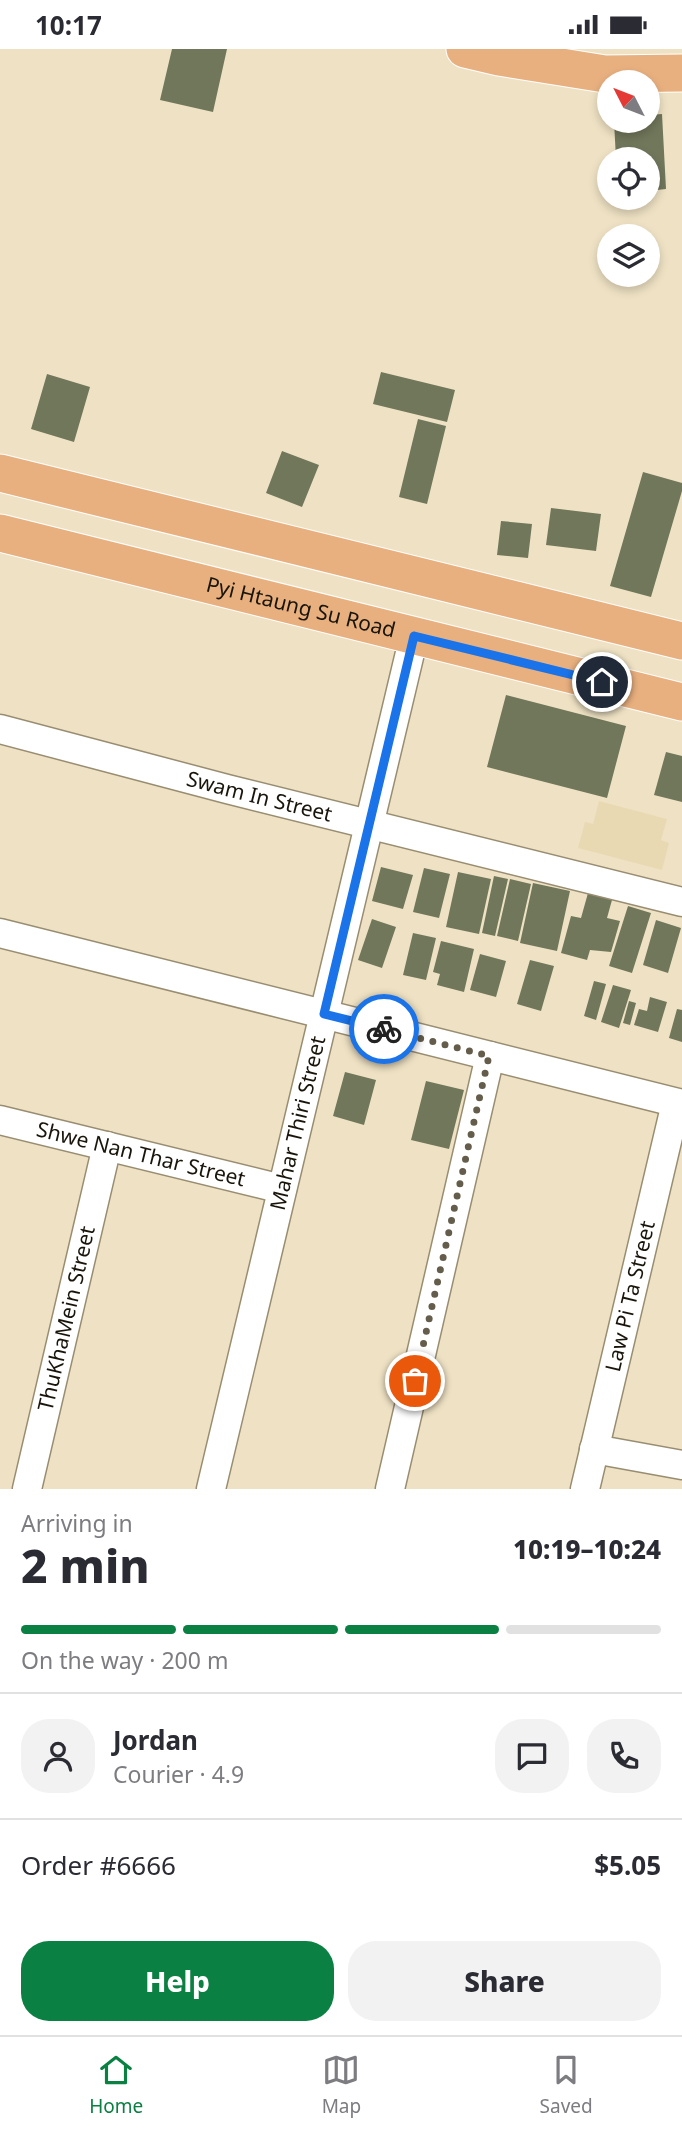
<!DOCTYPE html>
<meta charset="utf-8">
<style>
:root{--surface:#fff;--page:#f2f2f3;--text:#2b2b33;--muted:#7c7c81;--line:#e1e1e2;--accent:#0b8043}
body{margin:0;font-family:"Noto Sans",sans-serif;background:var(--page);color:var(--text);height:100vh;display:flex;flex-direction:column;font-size:26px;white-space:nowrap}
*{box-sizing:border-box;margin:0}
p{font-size:23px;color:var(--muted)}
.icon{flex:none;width:38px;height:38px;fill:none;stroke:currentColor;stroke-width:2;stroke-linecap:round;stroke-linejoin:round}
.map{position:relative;height:1440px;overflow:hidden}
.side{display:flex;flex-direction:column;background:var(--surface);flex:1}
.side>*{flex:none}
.needle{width:46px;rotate:312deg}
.buttons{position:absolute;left:597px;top:21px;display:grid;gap:14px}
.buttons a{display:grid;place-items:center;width:63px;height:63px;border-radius:50%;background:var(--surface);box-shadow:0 4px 10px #0003;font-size:35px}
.pin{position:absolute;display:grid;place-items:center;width:60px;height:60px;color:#fff;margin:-30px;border:4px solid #fff;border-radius:50%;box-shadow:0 2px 7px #0007}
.courier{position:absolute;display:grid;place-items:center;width:70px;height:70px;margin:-35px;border:5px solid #1a73e8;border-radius:50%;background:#fff;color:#222;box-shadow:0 2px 9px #0007}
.head em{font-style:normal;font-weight:800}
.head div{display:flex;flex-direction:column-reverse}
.head{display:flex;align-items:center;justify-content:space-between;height:119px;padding:0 21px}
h1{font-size:46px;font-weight:800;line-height:52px}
.bar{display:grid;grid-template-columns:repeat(4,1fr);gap:10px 7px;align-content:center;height:84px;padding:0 21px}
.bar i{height:9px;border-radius:5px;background:var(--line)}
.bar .active{background:var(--accent)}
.bar p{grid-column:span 4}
.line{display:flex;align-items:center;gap:18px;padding:0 21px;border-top:2px solid var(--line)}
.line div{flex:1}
.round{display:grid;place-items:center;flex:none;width:74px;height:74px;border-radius:28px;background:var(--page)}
.primary-button{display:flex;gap:14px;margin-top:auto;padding:14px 21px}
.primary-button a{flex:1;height:80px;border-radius:28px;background:var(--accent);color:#fff;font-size:28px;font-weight:800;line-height:80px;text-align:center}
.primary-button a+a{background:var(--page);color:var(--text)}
.status{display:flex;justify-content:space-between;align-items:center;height:49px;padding:0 35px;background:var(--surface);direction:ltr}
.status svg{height:19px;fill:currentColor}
.tabs{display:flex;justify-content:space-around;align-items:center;height:98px;border-top:2px solid var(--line);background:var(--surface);font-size:19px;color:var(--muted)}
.tabs a{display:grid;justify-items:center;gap:4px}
.tabs .active{color:var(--accent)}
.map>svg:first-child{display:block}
.built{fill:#e9d9b3}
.building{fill:#71775b}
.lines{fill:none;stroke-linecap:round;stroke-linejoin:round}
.minor-casing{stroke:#998d71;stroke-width:31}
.major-casing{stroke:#fff;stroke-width:39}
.minor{stroke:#fff;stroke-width:28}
.major{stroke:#e9b07f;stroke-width:37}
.done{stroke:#645d4b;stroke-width:7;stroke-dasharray:0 12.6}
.route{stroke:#1a73e8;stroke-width:9}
.labels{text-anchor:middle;stroke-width:7;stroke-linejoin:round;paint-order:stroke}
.street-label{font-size:21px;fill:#19150a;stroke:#fdf0d1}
</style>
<div class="status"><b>10:17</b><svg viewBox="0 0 49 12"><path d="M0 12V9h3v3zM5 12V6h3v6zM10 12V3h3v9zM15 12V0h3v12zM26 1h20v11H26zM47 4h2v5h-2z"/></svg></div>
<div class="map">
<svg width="682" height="1440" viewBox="0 0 682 1440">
<rect width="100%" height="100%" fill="#efe2c4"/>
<path class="built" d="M599,752L667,770L661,791L669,794L662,821L578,799L585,773L593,775Z"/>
<path class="building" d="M172,0H227L213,63L160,51Z
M662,65L666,140L648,142V110H616L614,72H648V66Z
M381,323L455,341L447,373L373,355Z
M47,325L90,338L74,393L31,380Z
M418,370L446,377L427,455L399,448Z
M282,402L319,416L302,458L266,444Z
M643,423L682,434V442L651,548L610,537Z
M551,459L601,465L596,502L546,496Z
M501,472L532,475L528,509L497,506Z
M506,646L626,677L607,749L487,718Z
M666,703L682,707V753L654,746Z
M381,818L413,826L403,860L372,852Z
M424,819L450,825L439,869L413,863Z
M458,823L491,830L479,885L446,878Z
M494,827L508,830L495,887L482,884Z
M510,830L531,835L518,892L497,887Z
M533,834L570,842L557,902L520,894Z
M588,844L612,851L607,869L620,872L611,903L590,901L587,911L561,904L571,867L581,869Z
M628,857L651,864L632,924L609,917Z
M372,870L396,878L382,919L358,911Z
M656,871L681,879L668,924L643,916Z
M413,884L436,889L426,931L403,926Z
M441,892L474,900L464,943L437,936L440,925L433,923Z
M480,905L506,912L496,948L470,941Z
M530,911L554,917L541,962L517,955Z
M594,932L606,935L596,971L584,967Z
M613,936L631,941L619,979L601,973Z
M650,948L667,953L658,983L634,976L639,960L647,962Z
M629,952L636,954L630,976L623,974Z
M677,960L682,961V993L669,989Z
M345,1023L376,1031L364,1076L333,1067Z
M426,1032L464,1041L449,1100L411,1091Z"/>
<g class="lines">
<defs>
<g id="minor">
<path id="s1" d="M0,680L227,740L682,853"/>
<path d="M0,884L682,1055"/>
<path id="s2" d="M0,1071L282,1140"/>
<path d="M594,1400L682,1416"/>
<path id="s3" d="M27,1440L107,1097"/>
<path id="s4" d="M211,1440L414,587"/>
<path d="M390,1440L490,1007"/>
<path id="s5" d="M585,1440L676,1054"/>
</g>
<g id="major">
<path d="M465,0L499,8L605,25L682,24"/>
<path d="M0,424L682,592"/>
<path id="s6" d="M0,484L682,653"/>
</g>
</defs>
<use href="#minor" class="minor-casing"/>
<use href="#major" class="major-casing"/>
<use href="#minor" class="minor"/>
<use href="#major" class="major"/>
</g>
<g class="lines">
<path class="done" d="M384,980L489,1007L415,1332"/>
<path class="route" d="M384,980L324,965L414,587L602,633"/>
</g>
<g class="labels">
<g class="street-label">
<text dy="7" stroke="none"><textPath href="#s6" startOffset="310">Pyi Htaung Su Road</textPath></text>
<text dy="7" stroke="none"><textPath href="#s1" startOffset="268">Swam In Street</textPath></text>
<text dy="7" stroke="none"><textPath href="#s4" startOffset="376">Mahar Thiri Street</textPath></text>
<text dy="7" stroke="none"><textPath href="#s2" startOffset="145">Shwe Nan Thar Street</textPath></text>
<text dy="7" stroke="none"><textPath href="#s5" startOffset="198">Law Pi Ta Street</textPath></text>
<text dy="7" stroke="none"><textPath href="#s3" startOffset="175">ThuKhaMein Street</textPath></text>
</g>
</g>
</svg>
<div class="buttons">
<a><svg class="needle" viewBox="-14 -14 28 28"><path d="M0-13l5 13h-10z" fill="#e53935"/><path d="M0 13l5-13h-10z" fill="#7c7c81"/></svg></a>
<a><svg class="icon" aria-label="locate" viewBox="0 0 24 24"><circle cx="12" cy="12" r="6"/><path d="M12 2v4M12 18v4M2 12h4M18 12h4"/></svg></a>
<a><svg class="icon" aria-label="layers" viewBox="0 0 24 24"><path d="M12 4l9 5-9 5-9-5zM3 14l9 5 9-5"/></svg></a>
</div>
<div class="pin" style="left:415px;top:1332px;background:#ea580c"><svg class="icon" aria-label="bag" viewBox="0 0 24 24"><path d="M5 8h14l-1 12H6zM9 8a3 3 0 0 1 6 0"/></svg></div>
<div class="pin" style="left:602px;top:633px;background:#1f2937"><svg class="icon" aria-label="home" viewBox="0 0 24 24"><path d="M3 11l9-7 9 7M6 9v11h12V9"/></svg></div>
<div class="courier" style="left:384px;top:980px"><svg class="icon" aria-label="bike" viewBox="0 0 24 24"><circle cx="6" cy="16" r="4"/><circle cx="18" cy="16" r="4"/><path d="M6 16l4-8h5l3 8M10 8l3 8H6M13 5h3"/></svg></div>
</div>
<section class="side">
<div class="head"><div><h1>2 min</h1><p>Arriving in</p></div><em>10:19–10:24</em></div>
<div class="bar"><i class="active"></i><i class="active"></i><i class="active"></i><i></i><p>On the way · 200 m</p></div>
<div class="line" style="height:126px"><a class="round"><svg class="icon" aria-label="person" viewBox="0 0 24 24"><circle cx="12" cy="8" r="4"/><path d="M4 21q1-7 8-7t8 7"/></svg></a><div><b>Jordan</b><p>Courier · 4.9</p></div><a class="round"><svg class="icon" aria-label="chat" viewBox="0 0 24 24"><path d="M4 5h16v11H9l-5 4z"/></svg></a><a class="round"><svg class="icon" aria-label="phone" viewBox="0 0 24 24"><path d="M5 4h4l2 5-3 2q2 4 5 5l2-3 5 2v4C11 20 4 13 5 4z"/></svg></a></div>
<div class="line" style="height:91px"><div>Order #6666</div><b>$5.05</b></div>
<div class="primary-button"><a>Help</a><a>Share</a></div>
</section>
<nav class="tabs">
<a class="active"><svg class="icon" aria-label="home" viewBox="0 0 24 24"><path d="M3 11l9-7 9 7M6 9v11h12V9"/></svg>Home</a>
<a><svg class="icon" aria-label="map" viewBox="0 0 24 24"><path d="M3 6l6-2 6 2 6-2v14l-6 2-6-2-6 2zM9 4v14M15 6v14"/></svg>Map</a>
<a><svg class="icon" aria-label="saved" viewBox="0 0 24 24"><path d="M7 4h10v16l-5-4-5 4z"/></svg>Saved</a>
</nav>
